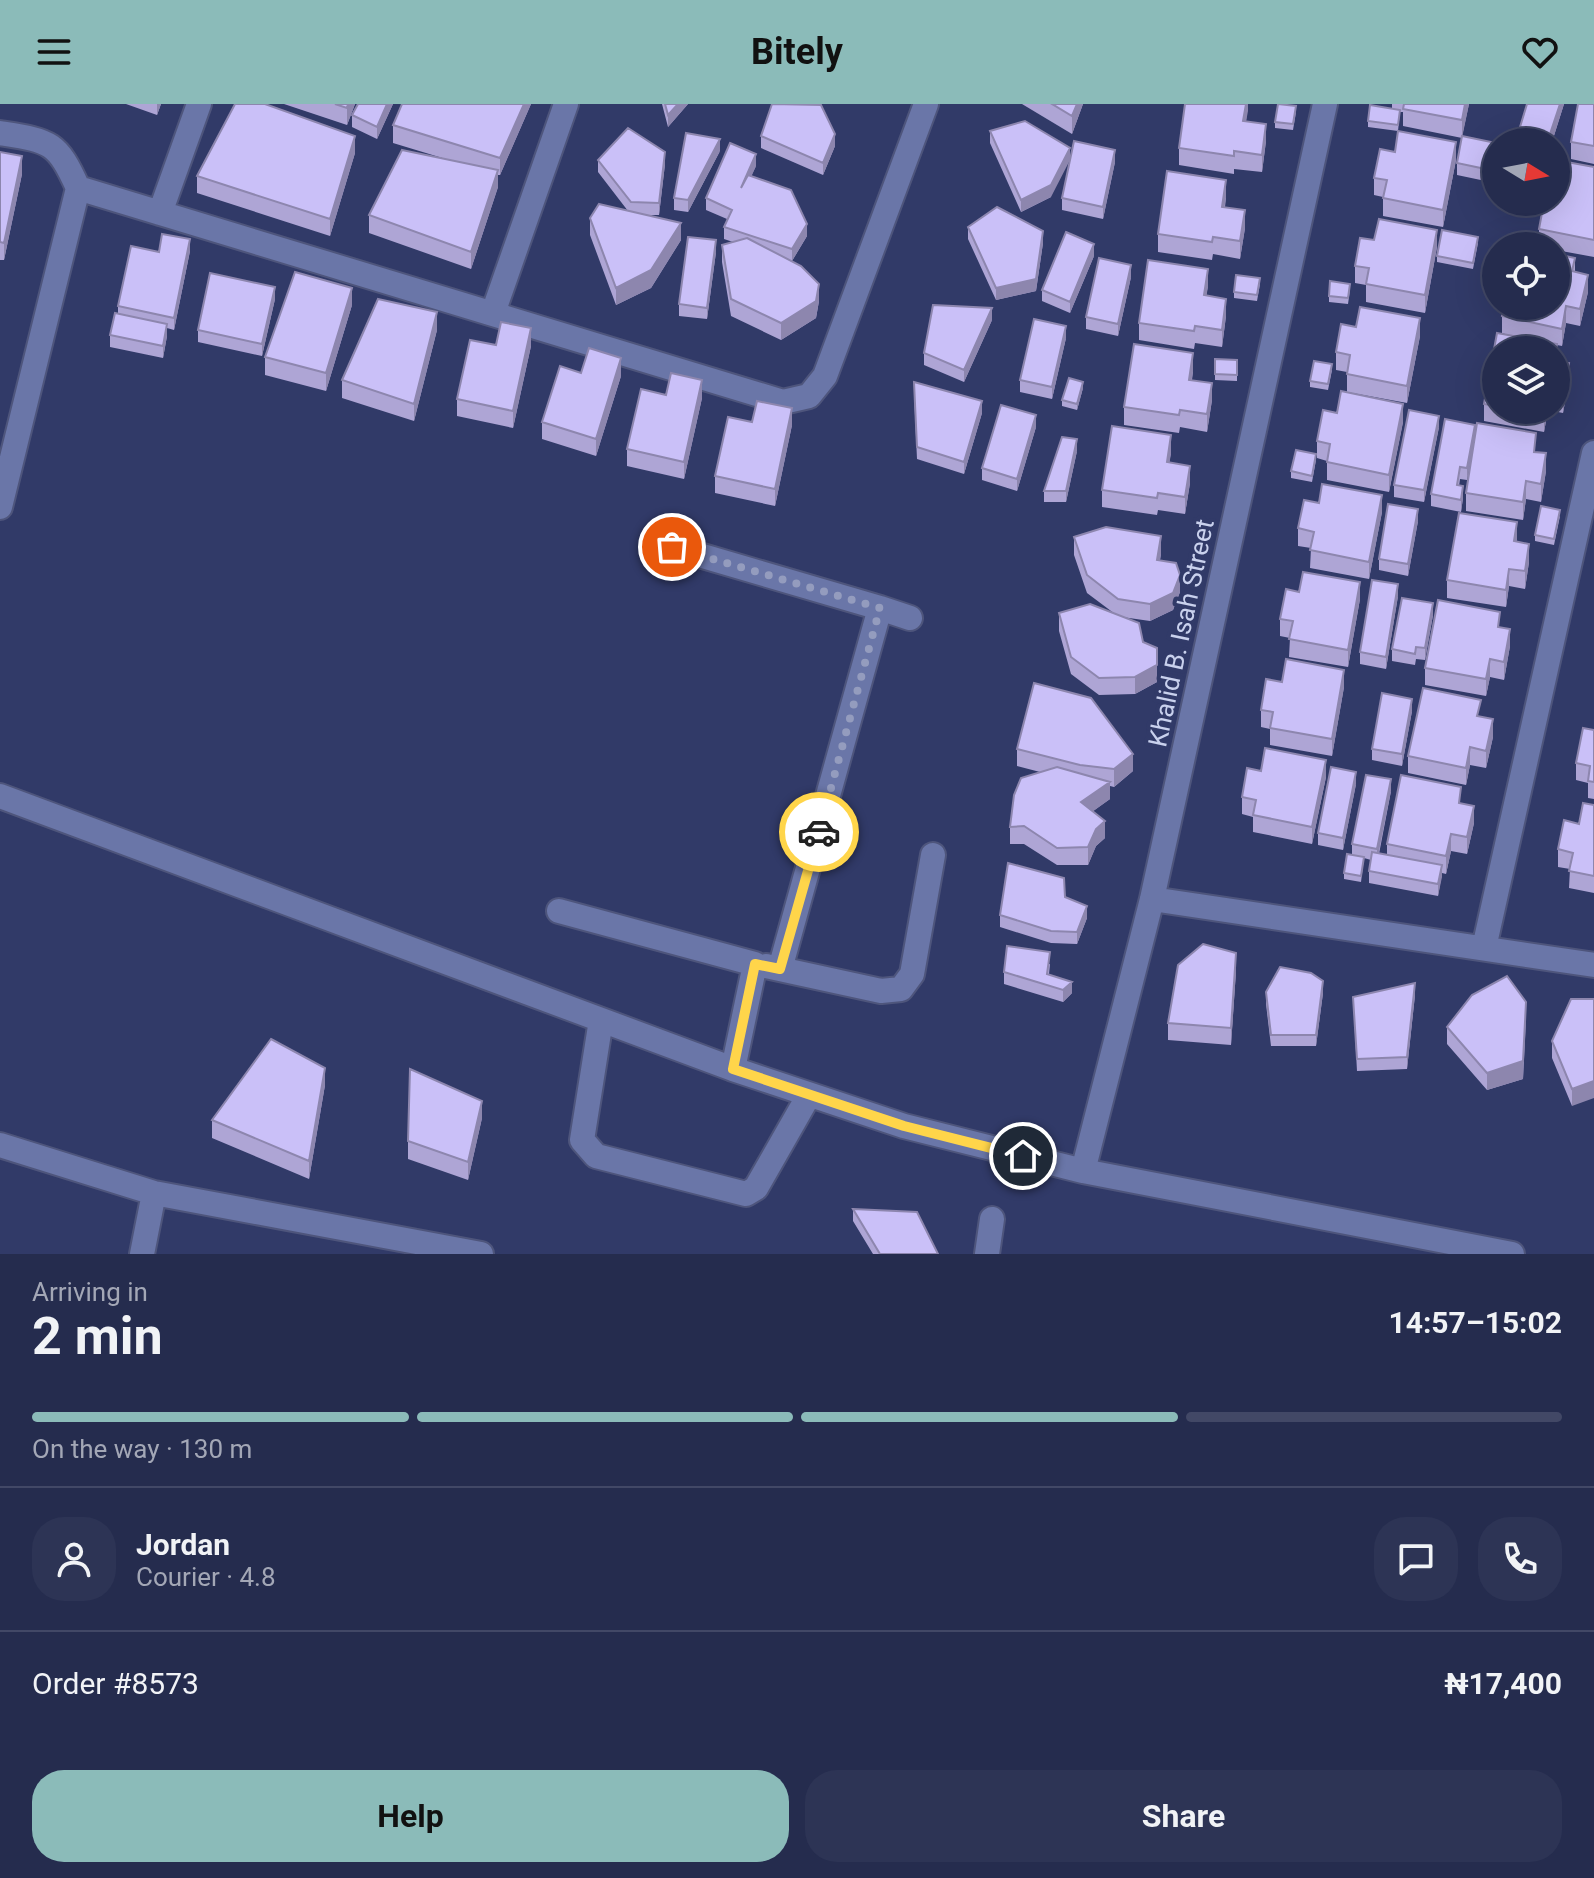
<!DOCTYPE html>
<meta charset="utf-8">
<style>
:root{--surface:#252c4e;--page:#2d3455;--text:#f1f3f6;--muted:#a3a7b6;--line:#424866;--accent:#8bbbb9}
body{margin:0;font-family:Roboto,sans-serif;background:var(--page);color:var(--text);height:100vh;display:flex;flex-direction:column;font-size:30px;white-space:nowrap}
*{box-sizing:border-box;margin:0}
p{font-size:26px;color:var(--muted)}
.icon{flex:none;width:44px;height:44px;fill:none;stroke:currentColor;stroke-width:2;stroke-linecap:round;stroke-linejoin:round}
.map{position:relative;height:1150px;overflow:hidden}
.panel{display:flex;flex-direction:column;background:var(--surface);flex:1}
.panel>*{flex:none}
.needle{width:52px;rotate:100deg}
.tools{position:absolute;left:1482px;top:24px;display:grid;gap:16px}
.tools a{display:grid;place-items:center;width:88px;height:88px;border-radius:50%;background:var(--surface);box-shadow:0 8px 32px #0002,0 0 0 2px var(--line);font-size:40px}
.pin{position:absolute;display:grid;place-items:center;width:68px;height:68px;color:#fff;margin:-34px;border:4px solid #fff;border-radius:50%;box-shadow:0 2px 8px #0007}
.courier{position:absolute;display:grid;place-items:center;width:80px;height:80px;margin:-40px;border:6px solid #ffd54a;border-radius:50%;background:#fff;color:#222;box-shadow:0 2px 10px #0007}
.overview em{font-style:normal;font-weight:700}
.overview div{display:flex;flex-direction:column-reverse}
.overview{display:flex;align-items:center;justify-content:space-between;height:136px;padding:0 32px}
h1{font-size:52px;font-weight:700;line-height:60px}
.bar{display:grid;grid-template-columns:repeat(4,1fr);gap:12px 8px;align-content:center;height:96px;padding:0 32px}
.bar i{height:10px;border-radius:6px;background:var(--line)}
.bar .on{background:var(--accent)}
.bar p{grid-column:span 4}
.line{display:flex;align-items:center;gap:20px;padding:0 32px;border-top:2px solid var(--line)}
.line div{flex:1}
.round{display:grid;place-items:center;flex:none;width:84px;height:84px;border-radius:32px;background:var(--page)}
.primary-button{display:flex;gap:16px;margin-top:auto;padding:16px 32px}
.primary-button a{flex:1;height:92px;border-radius:32px;background:var(--accent);color:#111;font-size:32px;font-weight:700;line-height:92px;text-align:center}
.primary-button a+a{background:var(--page);color:var(--text)}
header{display:flex;justify-content:space-between;align-items:center;height:104px;padding:0 32px;background:var(--accent);color:#111;font-size:36px;font-weight:700}
.map>svg:first-child{display:block}
.lines{fill:none;stroke-linecap:round;stroke-linejoin:round}
.minor-casing{stroke:#4e557c;stroke-width:28}
.minor{stroke:#6a76a8;stroke-width:24}
.wall{fill:#aea5d5;fill-rule:evenodd}
.shaded-wall{fill:#8d86ae}
.building{fill:#cac0f8;stroke:#8d86ae;stroke-width:2}
.done{stroke:#949cbe;stroke-width:8;stroke-dasharray:0 14.4}
.route{stroke:#ffd54a;stroke-width:10}
.labels{text-anchor:middle;stroke-width:8;stroke-linejoin:round;paint-order:stroke}
.street-label{font-size:26px;fill:#c9d1ed;stroke:#313a68}
</style>
<header><svg class="icon" aria-label="menu" viewBox="0 0 24 24"><path d="M4 6h16M4 12h16M4 18h16"/></svg>Bitely<svg class="icon" aria-label="heart" viewBox="0 0 24 24"><path d="M12 20l-8-8c-3-5 5-10 8-4 3-6 11-1 8 4z"/></svg></header>
<div class="map">
<svg width="1594" height="1150" viewBox="0 0 1594 1150">
<rect width="100%" height="100%" fill="#313a68"/>
<g class="lines">
<defs>
<path id="minor" d="M0,29C50,37 57,37 78,84L783,298L809,292L825,272L926,0
M160,109L199,0
M493,209L566,0
M0,403L78,84
M672,443L880,504L780,865
M880,504L910,514
M0,692L733,965L904,1022L1083,1067L1512,1150
M1152,795L1594,861
M559,807L755,860L733,965
M1484,844L1594,349
M766,862L881,887L901,885L912,870L933,751
M601,916L582,1036L596,1052L746,1090L756,1084L809,991
M0,1041L154,1089L481,1150
M1083,1067L1152,795L1325,0
M142,1150L154,1089
M987,1150L992,1115"/>
</defs>
<use href="#minor" class="minor-casing"/>
<use href="#minor" class="minor"/>
</g>
<path class="wall" d="M126,0H161L157,11Z
M284,0H355L347,21Z
M358,0H393L377,35L352,23V11Z
M531,0L500,71H498V83L471,165L369,129V111L449,56L393,39V21Z
M662,0H688L668,23Z
M1022,0H1083L1072,30Z
M1248,0L1246,17L1266,37L1262,68L1234,65V70L1179,61V44Z
M1392,0H1469L1462,32L1496,39L1495,79L1457,71V59L1462,34L1403,22V8H1400L1398,27L1368,23V17L1392,5Z
M1527,0H1564L1552,38H1529L1520,35V23Z
M1594,0V60L1571,55V38Z
M1296,8L1293,26L1275,24V18Z
M990,27L1051,93L1021,108L990,39Z
M761,32L835,42L823,71L761,44Z
M720,47L688,108L674,106V94Z
M0,48L22,70L4,156H0Z
M1395,48L1456,56L1443,123L1383,112V93L1374,91V74Z
M355,49L330,132L197,89V72Z
M598,56L665,60L659,111H644L681,136L651,184L616,201L590,131V114L628,107L598,68Z
M1115,58L1103,115L1062,106V94Z
M756,62L751,72L807,132L792,157L819,197L816,214L781,236L731,212L722,158V141L733,138L724,135V123L727,115L706,106V94Z
M1594,63V153L1556,146V142H1539V125Z
M1226,93L1225,103L1245,124L1240,155L1213,150L1212,156L1158,148V130Z
M968,123L1043,139L1036,187L996,196L968,135Z
M1374,136L1437,143L1425,209L1366,198V181L1355,179V162Z
M1478,139L1473,165L1437,158V152Z
M190,147L174,226L167,224V232L163,254L110,243V231L118,210V202L159,148Z
M716,148L707,215L679,212V200Z
M1556,150L1575,154V168L1588,171V188L1580,222L1566,219L1562,242L1557,241V257L1569,259V276L1563,309L1548,306L1544,328L1484,317V300L1497,229L1508,231L1502,229V212L1504,202H1556ZM1496,246H1556V306H1496Z
M1094,152L1070,209L1042,197V186Z
M1131,173L1118,232L1086,225V213Z
M1260,180L1257,197L1234,194V188Z
M1208,182L1206,192L1226,212L1222,243L1195,239L1194,245L1139,236V219Z
M1350,186L1348,200L1329,198V192Z
M275,195L262,252L198,238V226Z
M352,201L326,287L265,271V253Z
M992,216L964,278L924,261V249Z
M1356,223L1420,232L1407,299L1347,288V268L1336,266V248Z
M437,226L414,317L342,294V276Z
M1066,234L1052,295L1020,288V276Z
M496,241L531,242L513,324L457,312V295Z
M1215,255L1237,256V277L1215,276Z
M1332,266L1328,286L1310,283V277Z
M1193,267L1192,276L1212,296L1207,328L1180,323L1179,329L1124,321V303Z
M621,272L596,352L542,335V318Z
M1083,284L1077,306L1062,302V296Z
M914,290L982,309L964,370L917,355Z
M666,291L702,294L684,375L627,362V345Z
M1337,309L1403,318L1389,388L1327,376V357L1317,354V337Z
M792,321L775,402L715,389V372Z
M1036,323L1017,387L982,376V364Z
M1439,323L1424,398L1394,393V381Z
M1475,333L1467,376L1460,375L1459,382L1463,394L1461,408L1431,402V390Z
M1077,347L1066,398H1044V387Z
M1536,348L1546,367L1541,398L1526,395L1523,416L1466,407V389Z
M1171,349L1169,359L1190,379L1185,410L1158,406L1157,411L1102,403V386Z
M1316,356L1312,378L1291,374V367Z
M1319,399L1382,408L1369,475L1310,464L1311,444L1298,442V424Z
M1560,412L1554,441L1535,437V431Z
M1418,417L1408,472L1379,466V455Z
M1074,433L1161,450L1160,456L1180,488L1173,506L1150,517L1122,513L1143,538L1157,578L1135,590L1099,591L1071,570L1059,527V509L1115,510L1087,489L1074,451Z
M1517,438L1529,458L1525,485L1509,482L1506,503L1447,494V476Z
M1398,492L1386,565L1360,560V548Z
M1360,495L1348,563L1289,553L1290,534L1280,532V515Z
M1433,511L1425,556L1416,555L1415,561L1392,557V545Z
M1500,523L1510,542L1504,576L1490,573L1486,592L1425,581V564Z
M1282,578L1344,583L1332,652L1270,641V625L1261,623V606Z
M1412,607L1402,662L1372,656V645Z
M1481,612L1493,633L1486,664L1470,661L1466,681L1408,669V652Z
M1594,626V695L1588,694V679L1576,676V659Z
M1017,645L1133,667L1114,683L1110,682V695L1093,707L1105,734L1096,742L1088,761H1057L1024,740H1010V723L1040,668L1017,662Z
M1261,667L1326,673L1312,740L1253,728V713L1242,710V693Z
M1356,680L1343,746L1318,741V729Z
M1391,687L1379,750L1387,751V740L1461,700L1474,719L1467,750L1451,747L1446,770L1442,769L1438,792L1369,779V767L1371,756L1364,754L1361,778L1344,775V769L1352,751V740Z
M1594,701V789L1569,784L1570,765L1558,763V745Z
M1065,793L1087,814L1077,840L1051,839L1000,823V811Z
M1050,860L1049,870L1072,889L1063,898L1004,880V868Z
M1236,867L1231,941L1168,936V919Z
M1266,888L1323,889L1316,942H1271L1266,900Z
M1415,891L1407,965L1357,967L1353,893Z
M1594,895L1572,1002L1552,954V937Z
M1526,915L1523,975L1487,986L1447,940V923Z
M325,981L309,1075L212,1034V1016Z
M482,1014L468,1076L408,1055V1037Z
M853,1105L938,1150H873L853,1117Z"/>
<path class="shaded-wall" d="M157,0H161L157,11Z
M348,0H355L347,21V4Z
M387,0H393L377,35V23Z
M524,0H531L500,71V54Z
M678,0H688L668,23V11Z
M1077,0H1083L1072,30V12Z
M1246,0H1248V7L1243,34V17Z
M1465,0H1469L1462,34V16Z
M1560,0H1564L1552,38H1549V33Z
M1266,20V37L1262,68V51Z
M835,30V42L823,71V59Z
M355,32V49L330,132V115Z
M720,35V47L688,108V96Z
M1456,38V56L1443,123V106Z
M1070,44V56L1051,93L1021,108V96Z
M1115,46V58L1103,115V103Z
M665,48V60L659,111V99Z
M756,50V62L741,96V84Z
M22,52V70L4,156V139Z
M498,66V83L471,165V148Z
M1226,76V93L1222,120V103Z
M1245,106V124L1240,155V137Z
M681,119V136L651,184L616,201V184Z
M807,120V132L792,157V145Z
M1437,126V143L1425,209V191Z
M1043,127V139L1036,187L996,196V184Z
M190,135V147L174,226V214Z
M716,136V148L707,215V204Z
M1094,140V152L1070,209V198Z
M1131,161V173L1118,232V220Z
M1208,165V182L1204,209V191Z
M1588,171V188L1580,222V205Z
M819,180V197L816,214L781,236V219Z
M275,183V195L262,252V240Z
M352,184V201L326,287V269Z
M1226,195V212L1222,243V226Z
M1566,202V219L1562,242V225Z
M992,204V216L964,278V266Z
M437,208V226L414,317V300Z
M1420,214V232L1407,299V282Z
M167,220V232L163,254V242Z
M1066,222V234L1052,295V283Z
M531,224V242L513,324V307Z
M1193,249V267L1189,293V276Z
M621,254V272L596,352V335Z
M1569,259V276L1563,309V291Z
M702,276V294L684,375V358Z
M1083,278V284L1077,306V300Z
M1212,279V296L1207,328V310Z
M982,297V309L964,370V358Z
M1403,300V318L1389,388V371Z
M792,304V321L775,402V385Z
M1544,306H1548L1544,328Z
M1036,311V323L1017,387V375Z
M1439,312V323L1424,398V386Z
M1475,321V333L1467,376V364Z
M1171,331V349L1167,376V358Z
M1077,335V347L1066,398V387Z
M1546,349V367L1541,398V380Z
M1190,362V379L1185,410V393Z
M1526,377V395L1523,416V398Z
M1463,382V394L1461,408V396Z
M1382,391V408L1369,475V458Z
M1418,405V417L1408,472V460Z
M1517,418V436L1514,455V437Z
M1161,432V450L1157,473V456Z
M1529,440V458L1525,485V467Z
M1509,465V482L1506,503V486Z
M1180,471V488L1173,506L1150,517V500Z
M1360,478V495L1348,563V546Z
M1398,480V492L1386,565V553Z
M1433,499V511L1425,556V544Z
M1510,525V542L1504,576V558Z
M1157,544V578L1135,590V573Z
M1490,555V573L1486,592V575Z
M1344,566V583L1332,652V635Z
M1412,595V607L1402,662V650Z
M1493,615V633L1486,664V647Z
M1470,643V661L1466,681V664Z
M1133,650V667L1114,683V665Z
M1326,656V673L1312,740V723Z
M1356,668V680L1343,746V734Z
M1391,675V687L1377,757V745Z
M1110,678V695L1081,716V698Z
M1474,702V719L1467,750V733Z
M1105,717V734L1096,742L1088,761V743L1096,725Z
M1451,730V747L1446,770V752Z
M1442,761V773L1438,792V780Z
M1087,802V814L1077,840V828Z
M1236,849V867L1231,941V924Z
M1323,877V889L1316,942V931Z
M1072,878V889L1063,898V886Z
M1415,879V891L1407,965V953Z
M1526,898L1523,975L1487,986V969Z
M325,964V981L309,1075V1057Z
M1594,977V994L1572,1002V985Z
M482,997V1014L468,1076V1058Z"/>
<path class="building" d="M235,0H265L355,32L330,115L197,72Z
M335,0H348L347,4Z
M358,0H387L377,23L352,11Z
M402,0H524L500,54L393,21Z
M665,0H678L668,11Z
M772,0L821,1L835,30L823,59L761,32Z
M1052,0H1077L1072,12Z
M1185,0H1246L1243,17L1266,20L1262,51L1234,47V52L1179,44Z
M1278,0L1296,2L1293,20L1275,18Z
M1404,0H1465L1462,16L1403,5Z
M1527,0H1560L1549,33L1520,23Z
M1578,0H1594V42L1571,38Z
M1370,1L1400,6L1398,21L1368,17Z
M1025,17L1070,44L1051,81L1021,96L990,27Z
M628,24L665,48L659,99L631,98L598,56Z
M1398,27L1456,38L1443,106L1383,94L1387,76L1374,74L1380,45L1395,48Z
M686,29L720,35L688,96L674,94Z
M1462,32L1496,39L1495,67L1457,59Z
M1074,37L1115,46L1103,103L1062,94Z
M730,39L756,50L741,84L748,71L791,86L807,120L792,145L724,123L732,106L706,94Z
M402,46L498,66L471,148L369,111Z
M0,48L22,52L4,139L0,138Z
M1556,56L1594,63V136L1539,125L1544,98H1556Z
M1167,67L1226,76L1222,103L1245,106L1240,137L1213,133L1212,138L1158,130Z
M599,100L681,119L651,166L616,184L590,114Z
M997,103L1043,127L1036,175L996,184L968,123Z
M1379,115L1437,126L1425,191L1366,180L1369,164L1355,162L1360,134L1374,136Z
M1442,126L1478,133L1473,159L1437,152Z
M1066,128L1094,140L1070,198L1042,186Z
M162,130L190,135L174,214L118,202L131,142L159,148Z
M688,133L716,136L707,204L679,200Z
M747,134L801,162L819,180L816,197L781,219L731,195L722,141Z
M1556,150L1575,154L1572,167L1588,171L1580,205L1566,202L1562,225L1502,212L1504,202H1556Z
M1099,154L1131,161L1118,220L1086,213Z
M1148,156L1208,165L1204,191L1226,195L1222,226L1195,222L1194,227L1139,219Z
M295,168L352,184L326,269L265,253Z
M210,169L275,183L262,240L198,226Z
M1236,171L1260,174L1257,191L1234,188Z
M1330,177L1350,180L1348,194L1329,192Z
M378,195L437,208L414,300L342,276Z
M933,201L992,204L964,266L924,249Z
M1360,203L1420,214L1407,282L1347,270L1350,251L1336,248L1341,220L1356,223Z
M115,209L167,220L163,242L110,231Z
M1034,215L1066,222L1052,283L1020,276Z
M501,218L531,224L513,307L457,295L470,236L496,241Z
M1497,229L1557,240L1556,246H1496V302L1484,300Z
M1134,240L1193,249L1189,276L1212,279L1207,310L1180,306L1179,311L1124,303Z
M589,244L621,254L596,335L542,318L560,262L581,269Z
M1215,255L1237,256V271L1215,270Z
M1314,257L1332,260L1328,280L1310,277Z
M1556,257L1569,259L1563,291L1556,290Z
M671,269L702,276L684,358L627,345L641,285L666,291Z
M1069,274L1083,278L1077,300L1062,296Z
M914,278L982,297L964,358L917,343Z
M1341,287L1403,300L1389,371L1327,358L1330,340L1317,337L1323,306L1337,309Z
M757,297L792,304L775,385L715,372L728,313L752,318Z
M1001,301L1036,311L1017,375L982,364Z
M1409,306L1439,312L1424,386L1394,381Z
M1517,306H1544V311Z
M1445,315L1475,321L1467,364L1460,363L1457,381L1463,382L1461,396L1431,390Z
M1477,319L1536,329L1534,348L1546,349L1541,380L1526,377L1523,398L1466,389Z
M1112,322L1171,331L1167,358L1190,362L1185,393L1158,389L1157,394L1102,386Z
M1062,333L1077,335L1066,387H1044Z
M1296,346L1316,350L1312,372L1291,367Z
M1322,380L1382,391L1369,458L1310,446L1314,428L1298,424L1304,396L1319,399Z
M1388,400L1418,405L1408,460L1379,455Z
M1541,402L1560,406L1554,435L1535,431Z
M1459,409L1517,418L1514,437L1529,440L1525,467L1509,465L1506,486L1447,476Z
M1106,423L1161,432L1157,456L1176,459L1180,471L1173,489L1150,500L1118,495L1087,471L1074,433Z
M1303,468L1360,478L1348,546L1289,535L1293,517L1280,515L1286,485L1299,488Z
M1372,476L1398,480L1386,553L1360,548Z
M1402,494L1433,499L1425,544L1416,543L1415,550L1392,545Z
M1438,496L1500,508L1498,523L1510,525L1504,558L1490,555L1486,575L1425,564Z
M1090,500L1139,519L1143,538L1157,544V561L1135,573L1099,574L1071,553L1059,509Z
M1286,555L1344,566L1332,635L1270,624L1273,608L1261,606L1266,575L1282,578Z
M1034,579L1091,594L1133,650L1114,665L1080,661L1017,645Z
M1423,584L1481,596L1477,612L1493,615L1486,647L1470,643L1466,664L1408,652Z
M1382,589L1412,595L1402,650L1372,645Z
M1583,624L1594,626V678L1588,677L1590,662L1576,659Z
M1265,644L1326,656L1312,723L1253,711L1256,696L1242,693L1247,664L1261,667Z
M1057,663L1110,678L1081,698L1105,717L1096,725L1088,743L1057,744L1024,722L1010,723L1014,691L1021,674Z
M1331,663L1356,668L1343,734L1318,729Z
M1366,671L1391,675L1377,745L1352,740Z
M1401,671L1461,683L1459,699L1474,702L1467,733L1451,730L1446,752L1387,740Z
M1583,699L1594,701V772L1569,767L1573,749L1558,745L1564,716L1579,720Z
M1372,748L1442,761L1438,780L1369,767Z
M1347,750L1364,753L1361,772L1344,769Z
M1008,759L1064,774L1065,793L1087,802L1077,828L1051,827L1000,811Z
M1203,840L1236,849L1231,924L1168,919L1178,861Z
M1007,842L1050,848L1047,870L1072,878L1063,886L1004,868Z
M1280,863L1311,869L1323,877L1316,931H1271L1266,888Z
M1507,872L1526,898L1523,957L1487,969L1447,923L1472,891Z
M1415,879L1407,953L1357,955L1353,893Z
M1571,895H1594V977L1572,985L1552,937Z
M271,935L325,964L309,1057L212,1016Z
M410,965L482,997L468,1058L408,1037Z
M853,1105L917,1108L938,1150H880Z"/>
<g class="lines">
<path class="done" d="M672,443L880,504L819,728"/>
<path class="route" d="M819,728L780,865L755,860L733,965L904,1022L1023,1052"/>
</g>
<g class="labels">
<g class="street-label">
<text transform="translate(1181 529) rotate(-78)" y="9">Khalid B. Isah Street</text>
</g>
</g>
</svg>
<div class="tools">
<a><svg class="needle" viewBox="-14 -14 28 28"><path d="M0-13l5 13h-10z" fill="#e53935"/><path d="M0 13l5-13h-10z" fill="#a3a7b6"/></svg></a>
<a><svg class="icon" aria-label="locate" viewBox="0 0 24 24"><circle cx="12" cy="12" r="6"/><path d="M12 2v4M12 18v4M2 12h4M18 12h4"/></svg></a>
<a><svg class="icon" aria-label="layers" viewBox="0 0 24 24"><path d="M12 4l9 5-9 5-9-5zM3 14l9 5 9-5"/></svg></a>
</div>
<div class="pin" style="left:672px;top:443px;background:#ea580c"><svg class="icon" aria-label="bag" viewBox="0 0 24 24"><path d="M5 8h14l-1 12H6zM9 8a3 3 0 0 1 6 0"/></svg></div>
<div class="pin" style="left:1023px;top:1052px;background:#1f2937"><svg class="icon" aria-label="home" viewBox="0 0 24 24"><path d="M3 11l9-7 9 7M6 9v11h12V9"/></svg></div>
<div class="courier" style="left:819px;top:728px"><svg class="icon" aria-label="car" viewBox="0 0 24 24"><path d="M5 17H2v-5l4-1 3-4h7l3 4 3 1v5h-3M9 17h6M6 11h13"/><circle cx="7" cy="17" r="2"/><circle cx="17" cy="17" r="2"/></svg></div>
</div>
<section class="panel">
<div class="overview"><div><h1>2 min</h1><p>Arriving in</p></div><em>14:57–15:02</em></div>
<div class="bar"><i class="on"></i><i class="on"></i><i class="on"></i><i></i><p>On the way · 130 m</p></div>
<div class="line" style="height:144px"><a class="round"><svg class="icon" aria-label="person" viewBox="0 0 24 24"><circle cx="12" cy="8" r="4"/><path d="M4 21q1-7 8-7t8 7"/></svg></a><div><b>Jordan</b><p>Courier · 4.8</p></div><a class="round"><svg class="icon" aria-label="chat" viewBox="0 0 24 24"><path d="M4 5h16v11H9l-5 4z"/></svg></a><a class="round"><svg class="icon" aria-label="phone" viewBox="0 0 24 24"><path d="M5 4h4l2 5-3 2q2 4 5 5l2-3 5 2v4C11 20 4 13 5 4z"/></svg></a></div>
<div class="line" style="height:104px"><div>Order #8573</div><b>₦17,400</b></div>
<div class="primary-button"><a>Help</a><a>Share</a></div>
</section>
